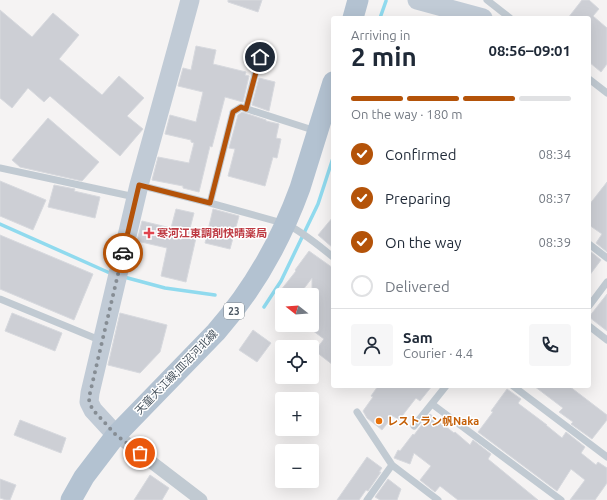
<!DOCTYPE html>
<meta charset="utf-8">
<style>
:root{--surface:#fff;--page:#f6f6f7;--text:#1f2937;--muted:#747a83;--line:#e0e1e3;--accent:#b45309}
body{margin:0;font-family:Ubuntu,"Noto Sans JP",sans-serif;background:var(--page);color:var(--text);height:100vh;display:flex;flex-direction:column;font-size:15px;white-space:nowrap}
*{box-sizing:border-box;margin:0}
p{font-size:13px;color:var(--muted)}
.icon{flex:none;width:22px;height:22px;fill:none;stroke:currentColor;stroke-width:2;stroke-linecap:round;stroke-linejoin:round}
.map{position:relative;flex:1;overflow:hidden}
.details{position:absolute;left:331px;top:16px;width:260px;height:372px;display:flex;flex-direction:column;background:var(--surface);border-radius:4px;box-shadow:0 4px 16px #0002}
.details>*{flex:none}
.needle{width:26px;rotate:287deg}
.buttons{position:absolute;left:275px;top:288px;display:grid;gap:8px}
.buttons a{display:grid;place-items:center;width:44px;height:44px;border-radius:4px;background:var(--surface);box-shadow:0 4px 16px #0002;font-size:20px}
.pin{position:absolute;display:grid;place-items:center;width:34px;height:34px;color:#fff;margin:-17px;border:2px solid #fff;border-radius:50%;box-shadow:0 1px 4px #0007}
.courier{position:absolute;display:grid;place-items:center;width:40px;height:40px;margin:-20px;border:3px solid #b45309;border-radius:50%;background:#fff;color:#222;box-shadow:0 1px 5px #0007}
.head em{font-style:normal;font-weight:700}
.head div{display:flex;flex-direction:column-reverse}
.head{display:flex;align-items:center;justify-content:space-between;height:68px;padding:0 20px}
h1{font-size:26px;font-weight:700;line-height:30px}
.bar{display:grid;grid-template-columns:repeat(4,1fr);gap:6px 4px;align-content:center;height:48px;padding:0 20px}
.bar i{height:5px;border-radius:3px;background:var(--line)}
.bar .on{background:var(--accent)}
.bar p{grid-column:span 4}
.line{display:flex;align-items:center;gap:10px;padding:0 20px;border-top:1px solid var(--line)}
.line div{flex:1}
.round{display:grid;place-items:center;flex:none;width:42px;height:42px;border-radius:4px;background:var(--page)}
ol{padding:0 20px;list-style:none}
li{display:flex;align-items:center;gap:12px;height:44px}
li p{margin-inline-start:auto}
li .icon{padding:4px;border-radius:50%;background:var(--accent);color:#fff;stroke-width:4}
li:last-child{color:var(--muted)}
li i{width:22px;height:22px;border:2px solid var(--line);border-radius:50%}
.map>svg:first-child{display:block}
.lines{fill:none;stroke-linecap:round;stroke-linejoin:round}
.stream{stroke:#90daee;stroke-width:3.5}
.building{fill:#cdcfd5;stroke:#d7d9de}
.lane{stroke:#c1cad2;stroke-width:7}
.street{stroke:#c1cad2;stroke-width:13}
.secondary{stroke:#c1cbd6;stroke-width:19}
.primary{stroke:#b3c2d1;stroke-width:21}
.done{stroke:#868d94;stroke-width:4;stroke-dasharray:0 7.2}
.route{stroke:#b45309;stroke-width:5}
.health-dot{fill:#e0444e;stroke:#fff;stroke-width:1.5}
.food-dot{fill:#e8710a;stroke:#fff;stroke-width:1.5}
.labels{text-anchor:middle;stroke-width:3;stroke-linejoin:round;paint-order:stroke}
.shield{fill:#fff;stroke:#808990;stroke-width:1}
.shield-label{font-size:10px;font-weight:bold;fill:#4a5661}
.health-label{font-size:11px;font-weight:bold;fill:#be3a42;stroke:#fff;text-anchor:start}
.street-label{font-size:11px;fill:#4a5661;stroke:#fff}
.food-label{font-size:11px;font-weight:bold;fill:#c56008;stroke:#fff;text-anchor:start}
</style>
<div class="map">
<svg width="607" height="500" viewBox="0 0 607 500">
<rect width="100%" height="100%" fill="#f5f3f3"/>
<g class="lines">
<path class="stream" d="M380,18L386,1
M0,224L112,274
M124,277L165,288L215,295
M264,307L281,281L318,204L333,158"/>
</g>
<path class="building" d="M228,0H262L258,12L228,2Z
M582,0H589L599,9L593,16L607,28V64L601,72L589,62V18H568Z
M0,10L32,37L53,13L79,35L59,59L102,95L119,76L144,98L127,116L143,129L120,156L50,96L44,102L28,88L12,108L0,98Z
M196,46L216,50L213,64L246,72L245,75L249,76L243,102L225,97L212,147L210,146L199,192L183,188V186L152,180L158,157L189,163L194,143L191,142V140L165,134L170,115L196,122L203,92L178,86L183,68L191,70Z
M259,78L275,82L269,111L252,105Z
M242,112L266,120V121L279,124L276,138L281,139L277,158L273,157L265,186L228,176L235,149L229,148L238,115Z
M48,118L99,162L82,181L20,167L12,160Z
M0,181L46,200L33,230L0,216Z
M607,182V252L596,243L602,234L589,225V205Z
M54,185L75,189L74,191L100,197L95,218L48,207Z
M176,209L194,213L188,236L196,238L186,282L161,276L167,248L137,241L142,221L171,228Z
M213,209L239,216L230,249L205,243Z
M333,217V248L318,235Z
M0,235L93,274L74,320L0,289Z
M309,251L333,268V365L315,351L324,339L312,330V278L299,295H277L296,271L295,270Z
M590,251L601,260L589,276V252Z
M607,294V331L589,317Z
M12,313L62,333L55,351L5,331Z
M120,313L167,325L160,352L140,373L108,365Z
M253,330L271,343L257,362L239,350Z
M378,386H432L420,401L416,398L399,420L393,416L382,430L367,418L363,411L373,397L371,396Z
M534,386H569L607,415V420L592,439L571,424L573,422L559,412L563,408Z
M507,389L521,399L518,403L519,404L547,425H546L562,438L566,432L585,447L581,453L596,465L598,462L607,468V483L595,500H570L585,480L571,469L557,491L478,432L493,412L491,411Z
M430,414L454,433L455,432L470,445L473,440L491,454L488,459L538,500H458L440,486L435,492L420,480L431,466L414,453L410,464L394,458L398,450L400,451L413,434L414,435Z
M20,420L66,438L61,453L14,435Z
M367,457L382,468L379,472H381L368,491L366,490L359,500H337Z
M150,475L169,488L162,500H134Z
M0,479L16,485L10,500H6L0,498Z
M388,479L401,489L397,500H380L375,497Z"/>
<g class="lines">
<path class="lane" d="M487,0L510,18
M589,79L607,93
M246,109L263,44
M0,168L135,197
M139,185L210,203L286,224C303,232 318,245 333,257
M210,203L233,112L241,107L316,131
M589,244L607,258
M0,299L102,341
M589,306L607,282
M589,326L607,340
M513,386L607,457
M432,404L561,500
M357,412L392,465L438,500
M414,426L446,386
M367,500L392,465"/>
<path class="street" d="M116,435L201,500"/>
<path class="secondary" d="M417,0L483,18
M116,435L93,410L89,402L90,393L139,185L180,37L190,0"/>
<path class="primary" d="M353,18L358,0
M71,500L84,477L116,435L216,332C253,290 281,240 300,188L333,82"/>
</g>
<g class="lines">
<path class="done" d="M123,253L90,393L89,402L93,410L116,435L140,453"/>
<path class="route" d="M123,253L139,185L210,203L233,112L241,107L246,109L260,57"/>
</g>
<path class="health-dot" d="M147 227h4v4h4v4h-4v4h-4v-4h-4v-4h4z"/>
<circle class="food-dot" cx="379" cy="421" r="4"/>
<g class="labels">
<rect class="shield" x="224" y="303" width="20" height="16" rx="3"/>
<g class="shield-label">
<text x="234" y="315">23</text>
</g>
<g class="health-label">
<text x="157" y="237">寒河江東調剤快晴薬局</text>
</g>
<g class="street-label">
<text transform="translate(176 372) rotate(-46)" y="4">天童大江線;皿沼河北線</text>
</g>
<g class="food-label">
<text x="387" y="425">レストラン帆Naka</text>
</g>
</g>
</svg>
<div class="buttons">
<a><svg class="needle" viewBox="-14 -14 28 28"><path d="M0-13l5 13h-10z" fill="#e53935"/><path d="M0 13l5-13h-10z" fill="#747a83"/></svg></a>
<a><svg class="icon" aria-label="locate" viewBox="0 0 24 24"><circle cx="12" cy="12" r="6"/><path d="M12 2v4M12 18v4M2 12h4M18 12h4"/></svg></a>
<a>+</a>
<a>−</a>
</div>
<div class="pin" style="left:140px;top:453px;background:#ea580c"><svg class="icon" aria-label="bag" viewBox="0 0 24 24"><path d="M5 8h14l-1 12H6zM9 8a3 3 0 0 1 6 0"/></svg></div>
<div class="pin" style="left:260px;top:57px;background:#1f2937"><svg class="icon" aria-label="home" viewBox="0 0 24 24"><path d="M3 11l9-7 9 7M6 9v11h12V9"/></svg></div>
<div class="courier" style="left:123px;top:253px"><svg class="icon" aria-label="car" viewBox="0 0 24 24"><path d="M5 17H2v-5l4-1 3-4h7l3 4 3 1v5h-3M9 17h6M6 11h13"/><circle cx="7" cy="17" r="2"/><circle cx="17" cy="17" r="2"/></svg></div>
<section class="details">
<div class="head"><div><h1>2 min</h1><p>Arriving in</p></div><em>08:56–09:01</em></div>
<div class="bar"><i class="on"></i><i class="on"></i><i class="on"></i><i></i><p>On the way · 180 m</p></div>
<ol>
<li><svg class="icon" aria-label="check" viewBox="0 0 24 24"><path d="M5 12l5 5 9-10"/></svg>Confirmed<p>08:34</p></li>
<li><svg class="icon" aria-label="check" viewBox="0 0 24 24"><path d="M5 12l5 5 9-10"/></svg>Preparing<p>08:37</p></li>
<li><svg class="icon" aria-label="check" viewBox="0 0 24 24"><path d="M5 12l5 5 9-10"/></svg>On the way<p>08:39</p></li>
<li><i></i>Delivered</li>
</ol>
<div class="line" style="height:72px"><a class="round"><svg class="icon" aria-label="person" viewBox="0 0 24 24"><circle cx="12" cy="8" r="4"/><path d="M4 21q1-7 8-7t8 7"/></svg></a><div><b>Sam</b><p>Courier · 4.4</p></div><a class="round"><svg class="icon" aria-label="phone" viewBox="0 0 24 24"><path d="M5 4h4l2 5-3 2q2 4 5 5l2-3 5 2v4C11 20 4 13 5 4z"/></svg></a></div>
</section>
</div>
